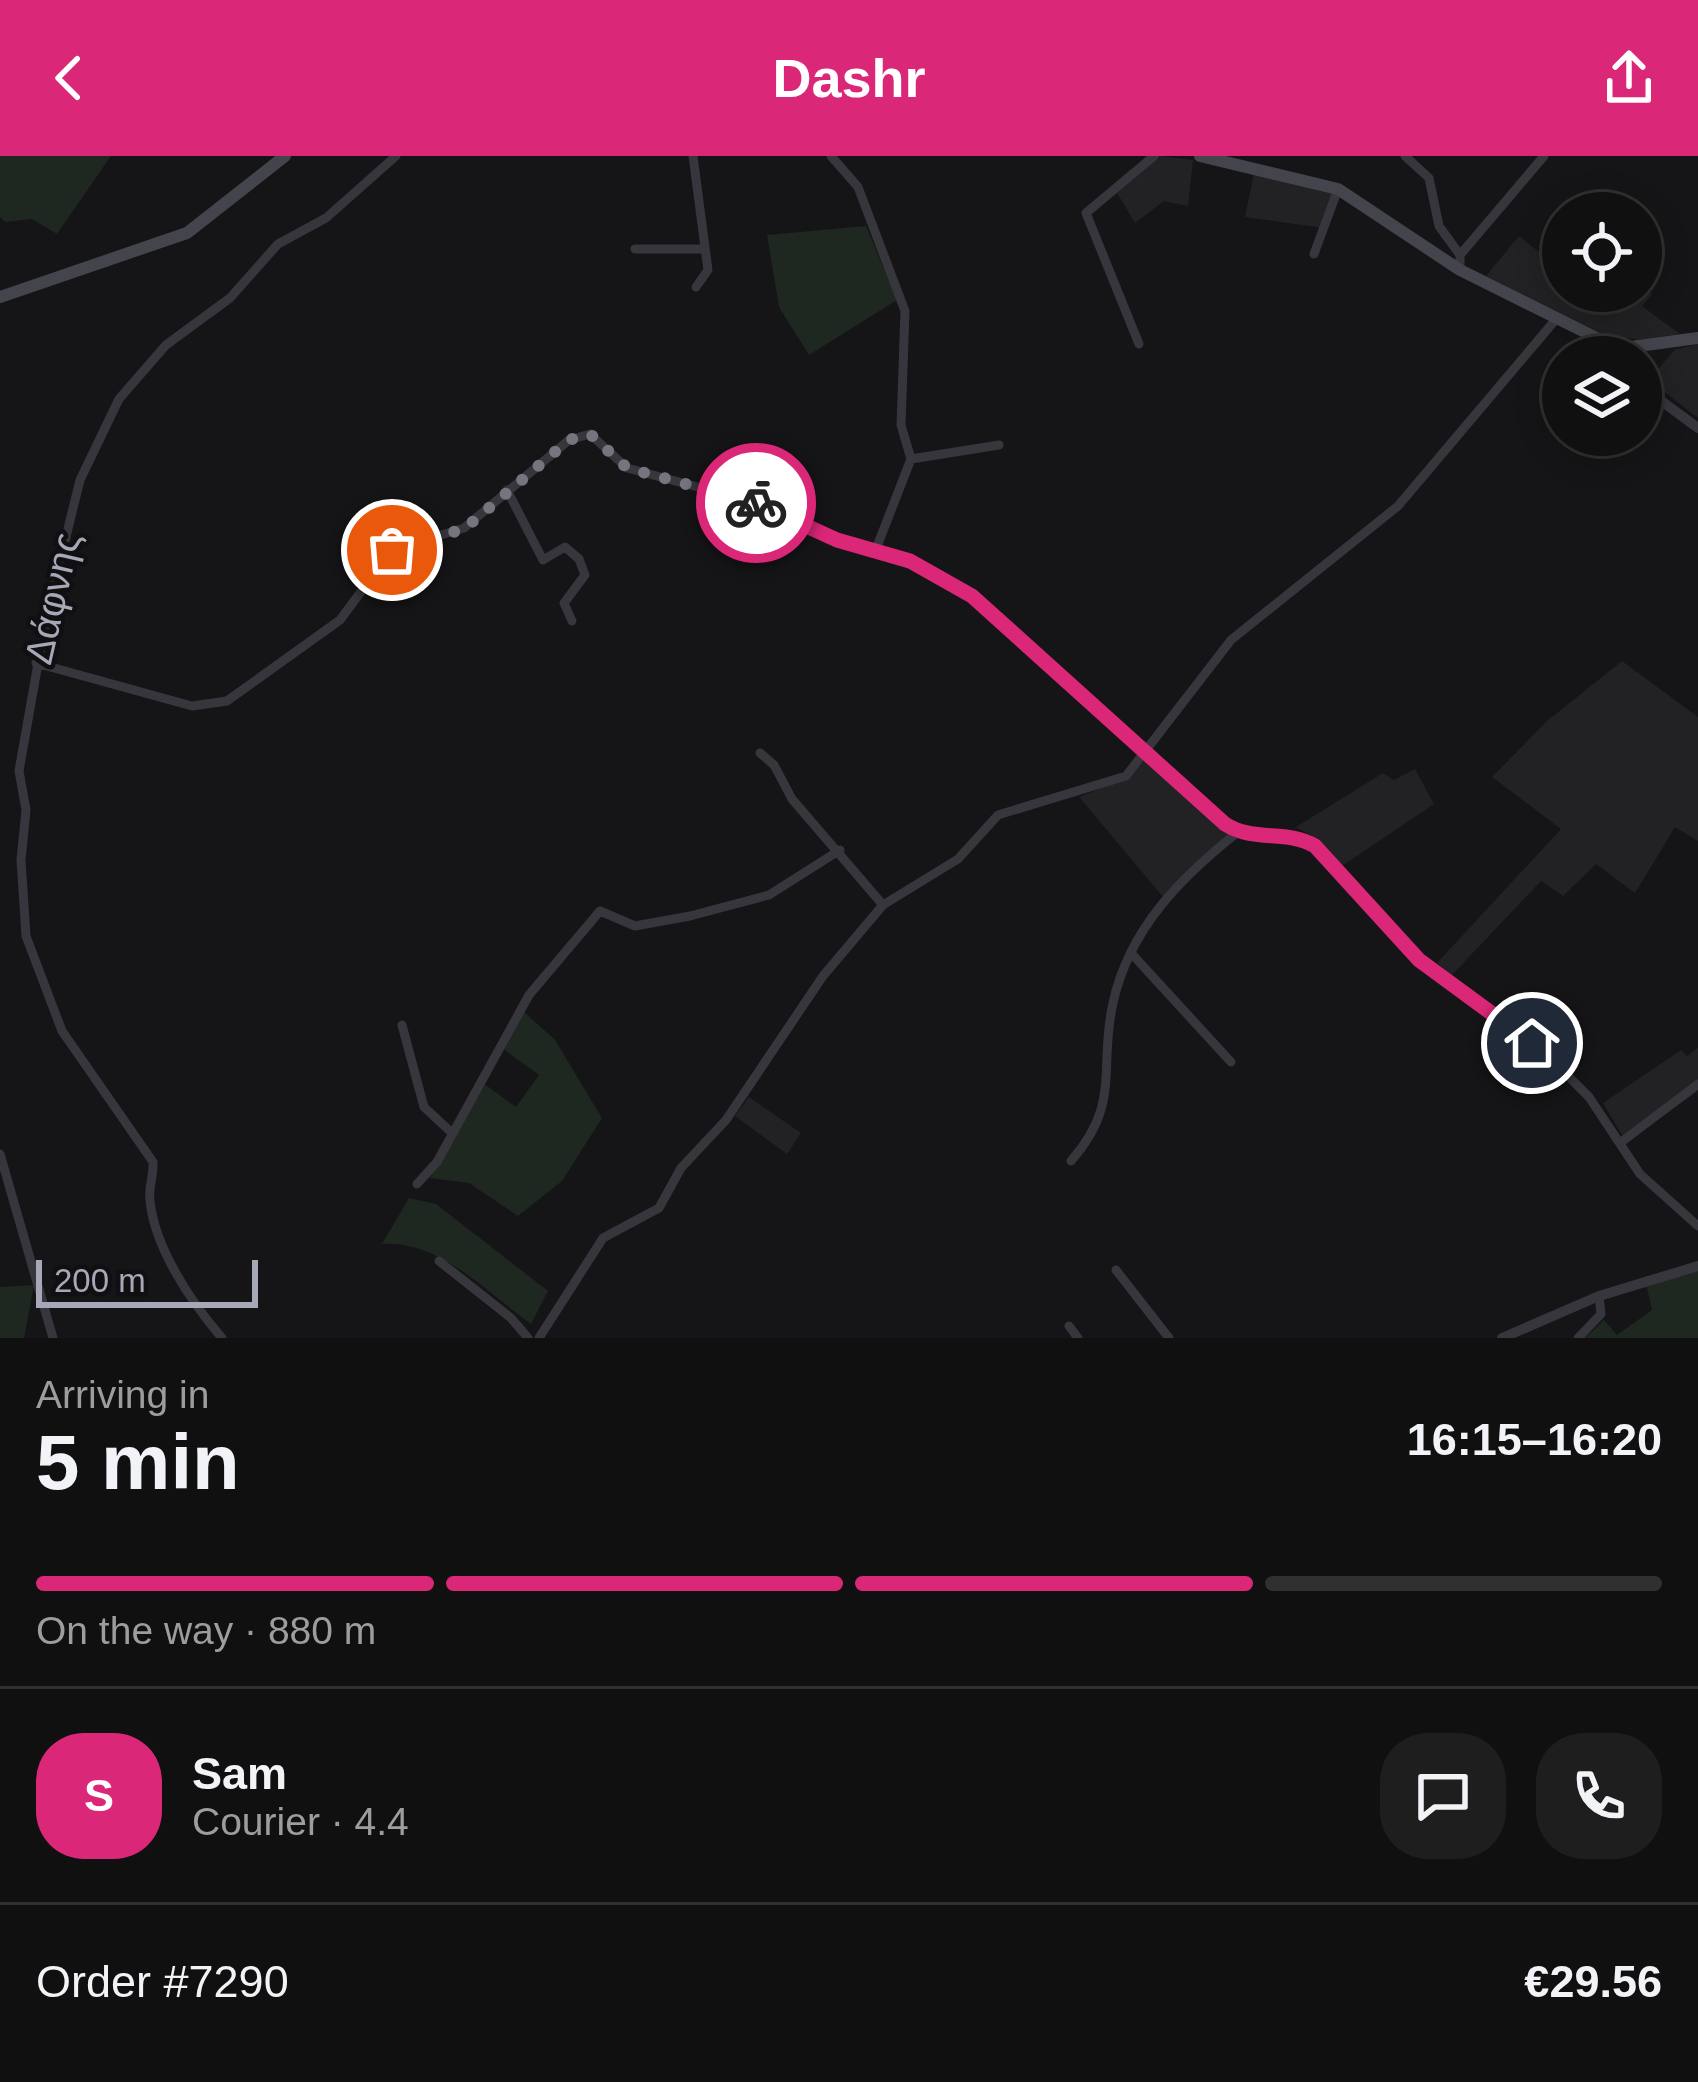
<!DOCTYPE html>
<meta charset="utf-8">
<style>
:root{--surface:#101011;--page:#1e1e1f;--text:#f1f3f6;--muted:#9c9d9f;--line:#303031;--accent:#db2777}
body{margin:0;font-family:Helvetica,sans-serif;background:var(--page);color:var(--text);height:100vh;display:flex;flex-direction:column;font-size:45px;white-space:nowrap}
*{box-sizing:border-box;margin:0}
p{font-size:39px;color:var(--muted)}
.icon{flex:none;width:66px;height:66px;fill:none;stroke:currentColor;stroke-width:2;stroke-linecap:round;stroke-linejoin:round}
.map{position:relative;height:1182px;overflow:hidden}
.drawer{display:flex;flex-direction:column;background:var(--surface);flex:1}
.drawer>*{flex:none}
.tools{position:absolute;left:1542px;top:36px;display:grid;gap:24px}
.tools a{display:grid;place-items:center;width:120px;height:120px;border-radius:50%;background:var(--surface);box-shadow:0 6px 30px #0003,0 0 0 3px var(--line);font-size:60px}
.scale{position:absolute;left:36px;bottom:30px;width:222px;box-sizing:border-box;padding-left:12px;border:6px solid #a7a8b7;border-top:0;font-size:33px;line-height:42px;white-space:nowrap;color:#a7a8b7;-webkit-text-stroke:9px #101012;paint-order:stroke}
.pin{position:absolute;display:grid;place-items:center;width:102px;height:102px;color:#fff;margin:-51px;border:6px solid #fff;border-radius:50%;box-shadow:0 3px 12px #0007}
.courier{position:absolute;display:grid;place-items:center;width:120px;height:120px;margin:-60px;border:9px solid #db2777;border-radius:50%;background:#fff;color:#222;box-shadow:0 3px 15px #0007}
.summary em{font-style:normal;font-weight:700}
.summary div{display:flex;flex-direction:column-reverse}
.summary{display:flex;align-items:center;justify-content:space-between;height:204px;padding:0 36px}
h1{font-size:78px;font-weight:700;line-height:90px}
.bar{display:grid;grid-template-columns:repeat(4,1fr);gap:18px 12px;align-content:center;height:144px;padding:0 36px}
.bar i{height:15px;border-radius:9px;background:var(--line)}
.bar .current{background:var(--accent)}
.bar p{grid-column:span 4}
.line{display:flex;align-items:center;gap:30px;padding:0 36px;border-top:3px solid var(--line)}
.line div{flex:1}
.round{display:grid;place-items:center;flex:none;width:126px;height:126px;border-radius:48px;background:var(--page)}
header{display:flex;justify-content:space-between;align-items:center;height:156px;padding:0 36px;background:var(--accent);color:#fff;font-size:54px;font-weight:700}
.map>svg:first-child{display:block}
.built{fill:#222124}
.green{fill:#1f2721}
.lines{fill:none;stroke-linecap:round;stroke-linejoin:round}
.minor{stroke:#36363c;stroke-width:9}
.tertiary{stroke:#36363c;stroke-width:10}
.secondary{stroke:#44444c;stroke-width:12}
.done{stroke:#74757f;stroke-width:12;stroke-dasharray:0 21.6}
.route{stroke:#db2777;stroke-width:15}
.labels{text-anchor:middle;stroke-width:9;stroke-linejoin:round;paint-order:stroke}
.street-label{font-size:39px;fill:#a7a8b7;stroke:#101012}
</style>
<header><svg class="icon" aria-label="back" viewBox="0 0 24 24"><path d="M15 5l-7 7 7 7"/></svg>Dashr<svg class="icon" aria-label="share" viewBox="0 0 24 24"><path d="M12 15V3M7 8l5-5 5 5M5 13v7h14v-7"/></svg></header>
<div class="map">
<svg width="1698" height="1182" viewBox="0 0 1698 1182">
<rect width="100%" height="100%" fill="#151517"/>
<path class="built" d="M1159,0L1193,4L1188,50L1164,45L1135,67L1117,37Z
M1254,17L1334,38L1324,72L1245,61Z
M1519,80L1563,115V135H1641V130L1652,138L1642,150L1680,178L1639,184L1606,179L1486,120Z
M1698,188V262L1649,224L1674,194Z
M1622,505L1698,561V685L1675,671L1635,737L1596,708L1563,740L1541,725L1452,819L1437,807L1561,673L1492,621L1547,565Z
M1144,605L1234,675L1164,742L1079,641L1129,621Z
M1415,613L1434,648L1342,710L1319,684L1296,671L1383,617L1394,624Z
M1698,892V935L1626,986L1603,947L1681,894L1687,900Z
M749,941L801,977L787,998L735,960Z"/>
<path class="green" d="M0,0H111L57,78L32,63L5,66L0,61Z
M866,70L897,144L809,199L779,151L767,79Z
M523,855L555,884L602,962L562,1025L518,1060L469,1027L430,1022L483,927L516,951L539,919L503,893Z
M409,1042L436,1048L548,1135L531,1168C487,1136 439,1084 382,1088Z
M1698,1113V1182H1585L1604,1164L1617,1179L1652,1154L1646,1128Z
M34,1129L24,1182H0V1131Z"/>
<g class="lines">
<path class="minor" d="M693,0L708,114L696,131
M831,0L858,31L905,155L901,269L911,303L876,393
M1405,0L1429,22L1439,70L1460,99V114
M635,93H705
M1314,98L1338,33
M1460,99L1544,0
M1139,188L1086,57L1154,0
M911,303L999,289
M507,334L543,404L565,391L579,403L585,419L564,447L572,465
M36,507L192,550L227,545L340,464L392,394L464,372L569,284L590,278L627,312L764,349L837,384L939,418L972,440L1225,668C1255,687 1286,672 1314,690L1419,804L1513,871L1567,919L1589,941L1640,1018L1698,1070
M760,597L774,609L792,643L883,749
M1131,797L1231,906
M402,869L424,951L451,976
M1620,987L1698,928
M0,998L53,1182
M1071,1005C1122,947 1098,913 1113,847C1129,773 1181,721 1238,676
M417,1028L437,1006L529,839L600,755L635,770L690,760L769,739L840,694
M439,1105L511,1162L528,1182
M1116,1114L1169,1182
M1069,1170L1078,1182
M222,1182C192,1147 155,1093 150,1045C148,1032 154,1019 153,1006L62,875L26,780L21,704L26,654L19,615L46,462L80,324L119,243L166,189L230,142L278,88L326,62L396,0
M539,1182L603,1082L659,1052L681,1012L726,964L823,820L883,749L958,703L998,659L1126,620L1231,484L1398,350L1557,162
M1578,1182L1601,1158L1599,1140"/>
<path class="tertiary" d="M1641,230L1698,272
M1502,1182L1599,1140L1698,1110"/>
<path class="secondary" d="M1200,0L1338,33L1460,114L1607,187L1631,191L1698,182
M0,141L187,77L285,0"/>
</g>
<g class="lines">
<path class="done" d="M392,394L464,373L569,284L590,278L627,312L756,347"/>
<path class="route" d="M756,347L837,384L910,405L972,440L1225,668C1255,687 1285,673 1315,690L1419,804L1532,887"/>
</g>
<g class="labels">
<g class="street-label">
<text transform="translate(52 442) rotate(-77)" y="14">Δάφνης</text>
</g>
</g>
</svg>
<div class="tools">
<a><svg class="icon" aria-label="locate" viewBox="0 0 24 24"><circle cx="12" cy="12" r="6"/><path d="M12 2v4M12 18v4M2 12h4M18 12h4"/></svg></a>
<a><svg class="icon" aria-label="layers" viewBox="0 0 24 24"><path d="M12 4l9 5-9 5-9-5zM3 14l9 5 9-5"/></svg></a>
</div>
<div class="scale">200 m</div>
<div class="pin" style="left:392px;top:394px;background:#ea580c"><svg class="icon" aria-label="bag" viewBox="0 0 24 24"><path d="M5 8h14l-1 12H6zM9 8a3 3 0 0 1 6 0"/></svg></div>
<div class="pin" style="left:1532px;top:887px;background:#1f2937"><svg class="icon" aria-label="home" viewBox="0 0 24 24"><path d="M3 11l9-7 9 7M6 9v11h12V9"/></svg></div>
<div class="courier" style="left:756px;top:347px"><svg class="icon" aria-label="bike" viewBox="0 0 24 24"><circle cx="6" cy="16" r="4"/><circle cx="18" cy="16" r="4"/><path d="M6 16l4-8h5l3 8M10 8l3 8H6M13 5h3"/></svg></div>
</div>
<section class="drawer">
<div class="summary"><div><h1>5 min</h1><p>Arriving in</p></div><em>16:15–16:20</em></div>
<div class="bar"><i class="current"></i><i class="current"></i><i class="current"></i><i></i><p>On the way · 880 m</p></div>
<div class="line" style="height:216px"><b class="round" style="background:var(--accent);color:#fff">S</b><div><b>Sam</b><p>Courier · 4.4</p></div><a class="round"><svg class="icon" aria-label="chat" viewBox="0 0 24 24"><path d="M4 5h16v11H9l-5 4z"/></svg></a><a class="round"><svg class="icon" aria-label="phone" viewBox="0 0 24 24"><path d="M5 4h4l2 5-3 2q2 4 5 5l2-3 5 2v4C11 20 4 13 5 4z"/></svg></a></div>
<div class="line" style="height:156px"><div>Order #7290</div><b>€29.56</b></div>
</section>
